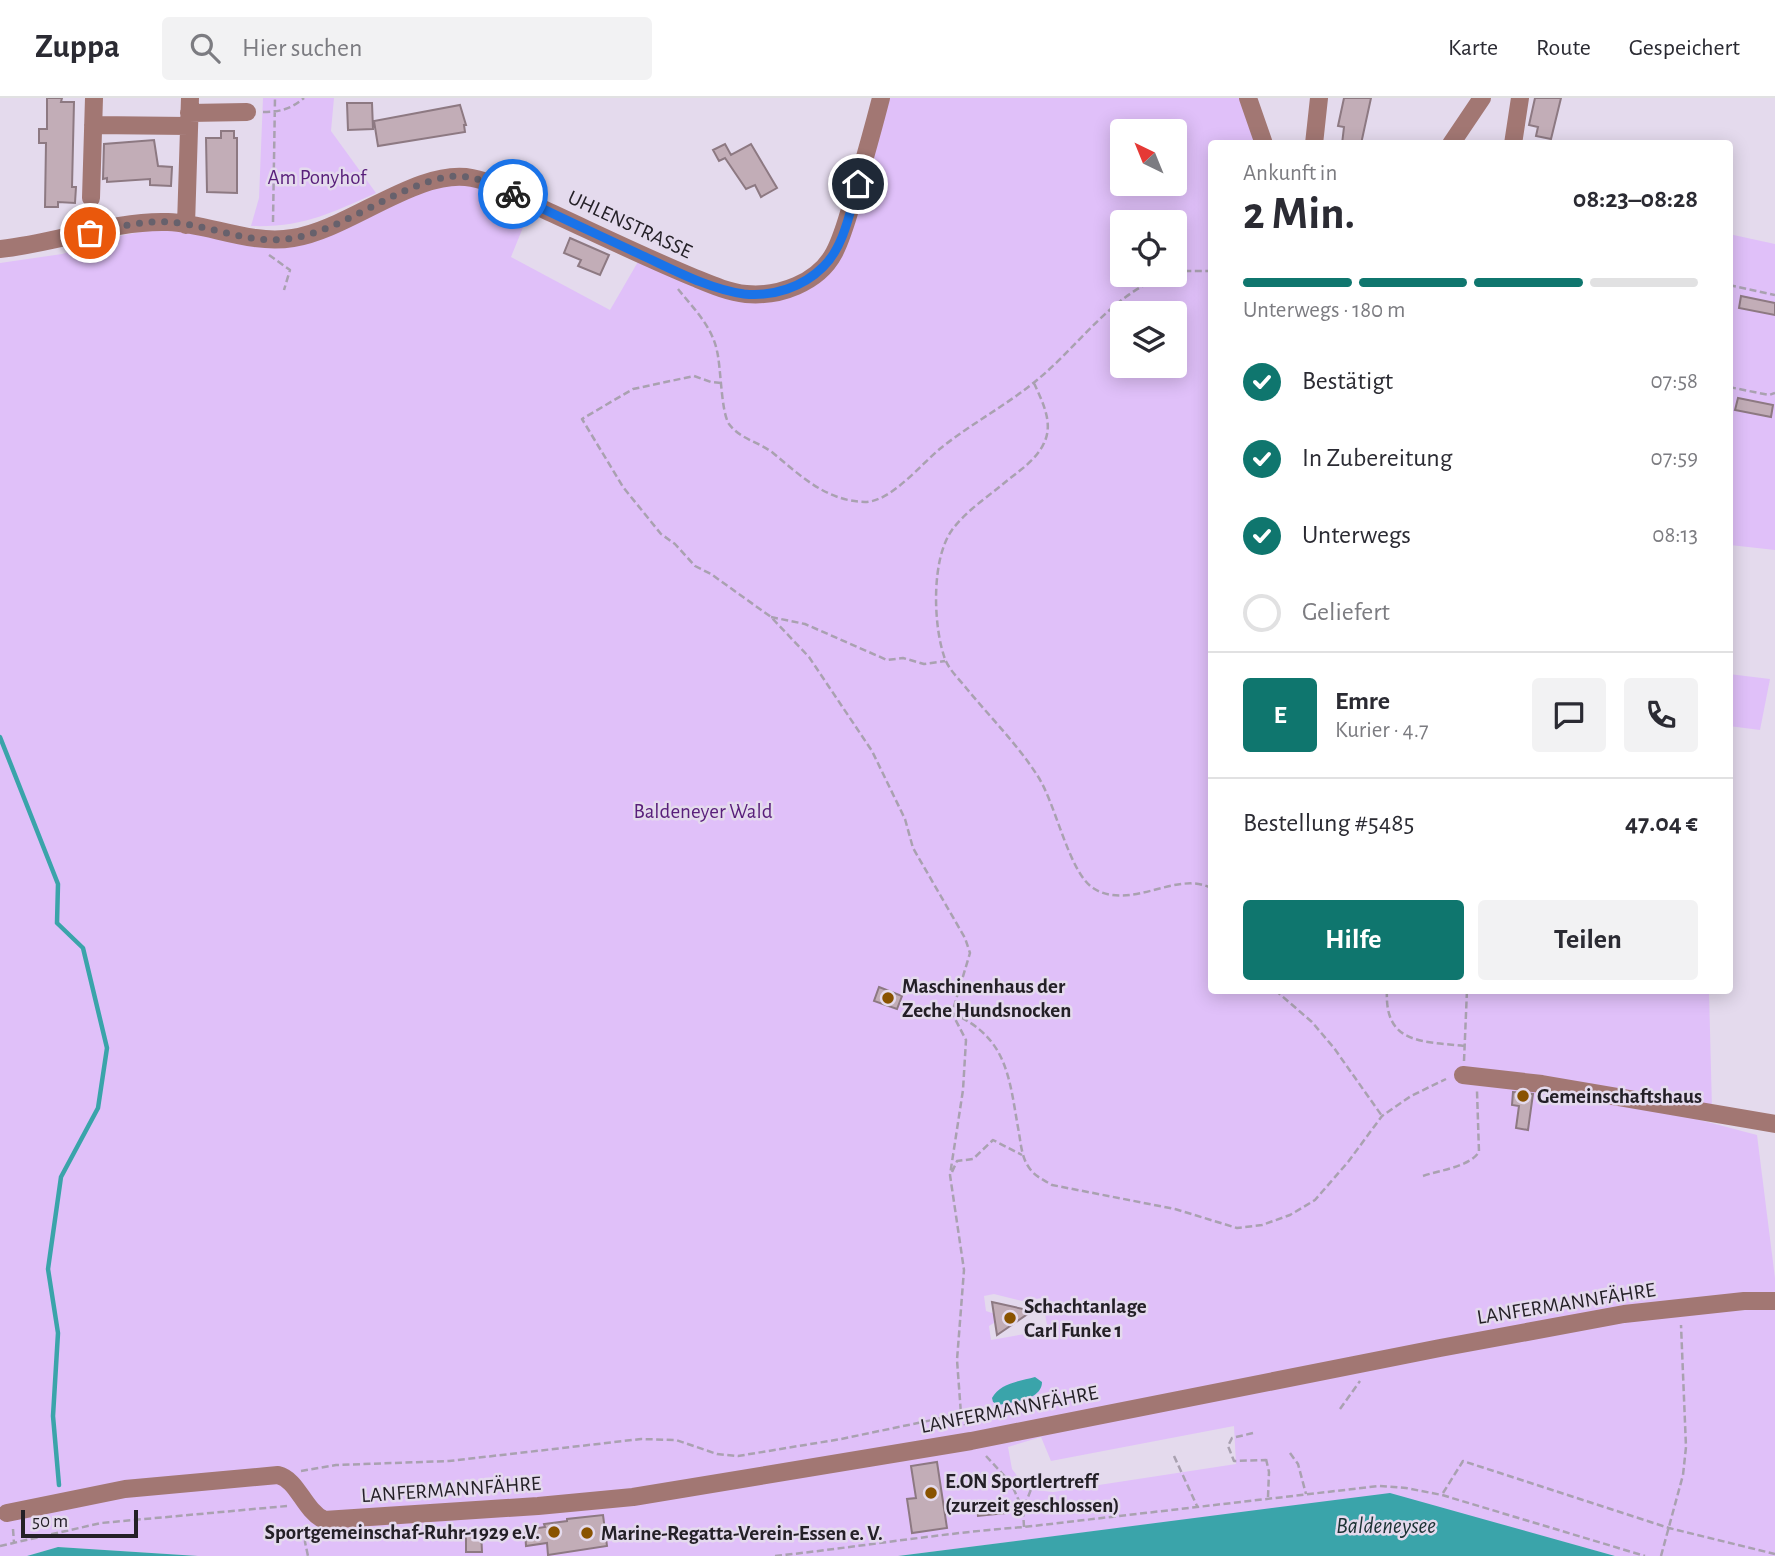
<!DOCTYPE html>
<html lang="de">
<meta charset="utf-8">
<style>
:root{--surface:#fff;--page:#f2f2f3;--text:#2b2b33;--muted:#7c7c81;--line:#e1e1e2;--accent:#0f766e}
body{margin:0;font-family:"Alegreya Sans",sans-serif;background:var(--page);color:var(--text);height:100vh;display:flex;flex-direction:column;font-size:26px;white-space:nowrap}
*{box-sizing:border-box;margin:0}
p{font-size:23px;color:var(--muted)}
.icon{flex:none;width:38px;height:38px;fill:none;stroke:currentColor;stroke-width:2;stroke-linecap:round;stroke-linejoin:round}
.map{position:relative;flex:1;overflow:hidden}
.details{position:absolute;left:1208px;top:42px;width:525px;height:854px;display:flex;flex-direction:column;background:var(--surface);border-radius:7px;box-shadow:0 4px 18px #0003}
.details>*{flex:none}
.needle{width:46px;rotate:317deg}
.buttons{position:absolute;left:1110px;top:21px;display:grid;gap:14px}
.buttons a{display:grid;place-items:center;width:77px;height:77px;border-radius:7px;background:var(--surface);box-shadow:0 4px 18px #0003;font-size:35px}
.scale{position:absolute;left:21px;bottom:18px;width:117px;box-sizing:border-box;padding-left:7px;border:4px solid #242027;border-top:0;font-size:19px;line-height:24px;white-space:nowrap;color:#242027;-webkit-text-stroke:5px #e4daed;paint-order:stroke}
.pin{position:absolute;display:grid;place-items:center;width:60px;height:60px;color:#fff;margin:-30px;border:4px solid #fff;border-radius:50%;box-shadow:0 2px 7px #0007}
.courier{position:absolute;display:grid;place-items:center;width:70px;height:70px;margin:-35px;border:5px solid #1a73e8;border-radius:50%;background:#fff;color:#222;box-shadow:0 2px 9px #0007}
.overview em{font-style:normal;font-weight:700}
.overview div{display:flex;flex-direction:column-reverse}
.overview{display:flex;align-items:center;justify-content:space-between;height:119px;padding:0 35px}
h1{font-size:46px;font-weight:700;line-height:52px}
.bar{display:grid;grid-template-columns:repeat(4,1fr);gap:10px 7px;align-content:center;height:84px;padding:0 35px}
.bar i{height:9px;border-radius:5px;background:var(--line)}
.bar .selected{background:var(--accent)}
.bar p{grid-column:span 4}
.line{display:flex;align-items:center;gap:18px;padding:0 35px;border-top:2px solid var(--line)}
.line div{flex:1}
.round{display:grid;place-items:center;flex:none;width:74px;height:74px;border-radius:7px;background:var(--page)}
ol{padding:0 35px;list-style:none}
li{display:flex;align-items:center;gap:21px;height:77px}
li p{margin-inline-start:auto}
li .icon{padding:7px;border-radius:50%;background:var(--accent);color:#fff;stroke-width:4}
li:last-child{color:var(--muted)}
li i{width:38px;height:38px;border:4px solid var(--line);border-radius:50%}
.cta{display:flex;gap:14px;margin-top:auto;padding:14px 35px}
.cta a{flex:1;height:80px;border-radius:7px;background:var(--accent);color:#fff;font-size:28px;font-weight:700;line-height:80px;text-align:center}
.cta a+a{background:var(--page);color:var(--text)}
header{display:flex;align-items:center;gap:42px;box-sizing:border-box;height:98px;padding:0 35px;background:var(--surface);border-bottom:2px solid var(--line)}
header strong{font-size:33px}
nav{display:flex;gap:38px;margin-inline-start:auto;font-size:24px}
.search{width:490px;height:63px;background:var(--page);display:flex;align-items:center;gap:18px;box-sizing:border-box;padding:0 24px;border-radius:7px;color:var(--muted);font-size:26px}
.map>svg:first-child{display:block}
.green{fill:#e0c0f9;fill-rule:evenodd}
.water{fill:#3aa4aa}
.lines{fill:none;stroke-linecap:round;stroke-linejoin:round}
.stream{stroke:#3aa4aa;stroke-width:4.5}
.building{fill:#c2adb7;stroke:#8d7982;stroke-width:2}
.path{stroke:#a9a1b0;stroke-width:2.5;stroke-dasharray:7 3.5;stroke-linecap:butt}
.minor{stroke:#a27773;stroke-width:18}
.done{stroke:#67616c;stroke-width:7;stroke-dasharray:0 12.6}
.route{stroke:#1a73e8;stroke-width:9}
.poi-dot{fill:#895300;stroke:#e4daed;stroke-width:2.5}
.labels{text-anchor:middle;stroke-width:5;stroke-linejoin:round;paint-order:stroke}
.park-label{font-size:21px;fill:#581e7a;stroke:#e4daed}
.street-label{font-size:21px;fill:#242027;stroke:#e4daed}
.poi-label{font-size:21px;font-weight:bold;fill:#242027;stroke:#e4daed;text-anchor:start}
.water-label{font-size:23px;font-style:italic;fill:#1a3233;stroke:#e4daed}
</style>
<header>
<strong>Zuppa</strong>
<div class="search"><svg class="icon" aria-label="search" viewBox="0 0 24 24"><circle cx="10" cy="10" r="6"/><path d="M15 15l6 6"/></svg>Hier suchen</div>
<nav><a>Karte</a><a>Route</a><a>Gespeichert</a></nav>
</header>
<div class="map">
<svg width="1775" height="1458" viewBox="0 0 1775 1458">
<rect width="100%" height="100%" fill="#e4daed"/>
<path class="green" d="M263,0H334L331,33L376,95C332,115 301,130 251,128L259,100Z
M885,0H1245L1261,45L1211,46V892L1709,893L1712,1011L1613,999L1757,1037L1775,1180V1201L1626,1220L1775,1210V1458H1615L1390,1396L898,1458H198L58,1449L27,1458H0V165L62,156L124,137L158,131L184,133L250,147L447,87H474L530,112L511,159L610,212L639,162L746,199L828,170ZM1122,33H1174V86H1122ZM1122,124H1174V177H1122ZM1122,215H1174V268H1122ZM994,1196L1022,1203L1042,1200L1048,1232L991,1242L989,1228L997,1223L995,1216L986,1213L984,1198ZM1234,1328L1236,1366L1053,1394L1027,1391L1012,1371L1008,1349L1041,1339L1051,1363Z
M1729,136L1775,146V452L1730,447L1729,450Z
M1729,576L1770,581L1760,632L1729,628Z"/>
<path class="water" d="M1035,1279L1042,1284C1042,1302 1013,1304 999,1307L993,1304L992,1300C1000,1285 1020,1283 1035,1279Z
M1390,1395L1615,1458H898Z
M58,1449L198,1458H27Z"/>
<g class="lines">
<path class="stream" d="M0,639L58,786L57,825L83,850L107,950L98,1010L61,1079L48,1171L58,1235L53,1318L59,1387"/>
</g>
<path class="building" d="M47,0H62L61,4H74L72,89H76L75,105L58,104V109H45L46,45H39V31H47Z
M1344,0H1371L1361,46H1342L1344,29L1338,28Z
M1535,0H1561L1551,41L1536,38L1538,29L1529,27Z
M347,5H372L373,31L348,32Z
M460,7L466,27H464L465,34L378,48L374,23Z
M221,33H234V40H237V95L207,94L206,40H221Z
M154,42L158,68L172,69L171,88L150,87V81L107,84V80L103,81L104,46Z
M725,46L731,57L751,46L777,90L761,99L755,87L746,91L725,60L719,63L713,52Z
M570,140L609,157L600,177L578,168L581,162L564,155Z
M1741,198L1775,205V217L1739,210Z
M1738,300L1773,307L1771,319L1735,312Z
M879,889L902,898L897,911L874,903Z
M1513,994L1533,996L1528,1032L1516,1030L1519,1008L1512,1007Z
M992,1204L1032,1213L997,1237Z
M937,1364L947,1430L912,1435L907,1401L916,1400L911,1368Z
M1004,1403L1005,1415L978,1418L977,1406Z
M603,1417L607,1448L548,1457L547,1445L526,1448L525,1432L545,1429L544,1426L567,1423V1421Z
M481,1433L482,1454H466V1434Z"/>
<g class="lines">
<path class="path" d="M263,14C280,14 291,11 304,0
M273,124L275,0
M269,157L290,172L284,192
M1174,175L1184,173H1211
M1729,187L1775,197
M678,191C693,210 712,228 717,253C721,269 721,314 729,326C740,341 759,344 773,355C801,378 826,403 865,404C891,404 922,365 941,350C972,325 1007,307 1037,282C1080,247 1113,194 1168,177
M721,285L711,284L694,278L633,291L582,321L623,389L661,436L675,446L695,468L711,476L771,519L809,559L872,653L905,721L913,750L965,840L970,855L952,915L966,942L963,992L950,1077L964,1172L957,1262L961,1316L965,1327
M1034,285C1042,303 1054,325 1044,345C1036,363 1017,374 1003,386C986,400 965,414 952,432C931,461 933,528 945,561C949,572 960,582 967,591C990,619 1017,646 1037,677C1056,705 1068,773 1093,790C1130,814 1176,772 1211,790
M1729,289L1769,297L1775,295
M1729,438H1730
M771,519L805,526L887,562L903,560L924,566L945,563
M1275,892L1312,924L1334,950L1382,1018
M1387,892C1384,947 1423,943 1464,948
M952,915C1009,940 1009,981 1019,1035C1021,1047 1022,1061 1030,1071C1036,1079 1044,1082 1052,1087L1175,1111L1237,1130L1262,1127L1290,1117L1315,1102L1348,1064L1382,1018L1411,998L1446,981
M1464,963L1467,892
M952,1074L957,1063L973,1061L993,1042L1022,1057
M1423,1078C1440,1072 1469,1069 1479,1054L1477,993
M1340,1311L1360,1283
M1253,1335L1232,1340L1228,1348L1234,1363L1266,1362
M1290,1355L1298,1366L1306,1396
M986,1358L1011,1385L1023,1412
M1174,1358L1197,1408
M1266,1361L1269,1374L1268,1399
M301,1373L336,1367L449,1363L641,1341L676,1342L717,1356L738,1358L841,1341L961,1316
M1443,1395L1463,1363L1669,1430L1775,1456
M1024,1429L1023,1412L1035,1381
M306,1430L305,1444L308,1458
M13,1431L14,1445
M0,1448L101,1425L287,1408
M775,1458C859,1449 941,1435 1024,1429L1379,1388L1406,1390L1442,1397L1645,1458
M1661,1458L1683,1377L1686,1349L1681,1227"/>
<path class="minor" d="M1248,0L1264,46
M189,15L247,14
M93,27L189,28
M1314,46L1319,0
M1451,46L1482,0
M1513,46L1520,0
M91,100L94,0
M186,127L190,0
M0,151C54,146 114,122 168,124C210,126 250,147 293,140C348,132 419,69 472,80C498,85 521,101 545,112C595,135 644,159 695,180C712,187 728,194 746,196C779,199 818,185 834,155C844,136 849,114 855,94C864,63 873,31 881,0
M1463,977L1542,986L1775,1026
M7,1415L125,1391L278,1377C298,1382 303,1411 324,1422L538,1408L633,1399L971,1343L1440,1250L1624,1216L1744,1203H1775"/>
</g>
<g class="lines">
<path class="done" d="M90,135C115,130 143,122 169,124C211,127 252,148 294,140C347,130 396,88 447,79C470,75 494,86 513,96"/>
<path class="route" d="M513,96C554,117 597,136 639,156C672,171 708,191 744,196C773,199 803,189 823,169C844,149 850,113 858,86"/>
</g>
<g class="poi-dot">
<circle cx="888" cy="900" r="7"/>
<circle cx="1523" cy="998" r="7"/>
<circle cx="1010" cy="1220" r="7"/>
<circle cx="931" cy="1395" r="7"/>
<circle cx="554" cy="1434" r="7"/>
<circle cx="587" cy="1435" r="7"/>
</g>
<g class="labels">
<g class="park-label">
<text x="317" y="86">Am Ponyhof</text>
<text x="703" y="720">Baldeneyer Wald</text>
</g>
<g class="street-label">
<text transform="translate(630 126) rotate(25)" y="7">UHLENSTRASSE</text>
<text transform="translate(1566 1205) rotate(-9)" y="7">LANFERMANNFÄHRE</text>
<text transform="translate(1009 1311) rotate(-11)" y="7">LANFERMANNFÄHRE</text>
<text transform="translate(451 1391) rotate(-4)" y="7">LANFERMANNFÄHRE</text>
</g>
<g class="poi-label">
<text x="902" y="895">Maschinenhaus der<tspan x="902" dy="24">Zeche Hundsnocken</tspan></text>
<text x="1537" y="1005">Gemeinschaftshaus</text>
<text x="1024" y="1215">Schachtanlage<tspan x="1024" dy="24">Carl Funke 1</tspan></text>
<text x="945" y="1390">E.ON Sportlertreff<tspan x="945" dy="24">(zurzeit geschlossen)</tspan></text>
<text x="540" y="1441" text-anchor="end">Sportgemeinschaf-Ruhr-1929 e.V.</text>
<text x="601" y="1442">Marine-Regatta-Verein-Essen e. V.</text>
</g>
<g class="water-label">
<text x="1386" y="1435">Baldeneysee</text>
</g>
</g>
</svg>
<div class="buttons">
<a><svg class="needle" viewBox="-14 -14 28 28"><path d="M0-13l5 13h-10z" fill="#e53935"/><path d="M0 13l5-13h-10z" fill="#7c7c81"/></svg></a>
<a><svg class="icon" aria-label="locate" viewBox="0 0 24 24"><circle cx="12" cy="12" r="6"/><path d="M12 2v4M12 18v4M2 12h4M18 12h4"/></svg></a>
<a><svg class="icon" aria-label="layers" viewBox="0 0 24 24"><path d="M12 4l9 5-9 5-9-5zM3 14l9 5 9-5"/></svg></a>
</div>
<div class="scale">50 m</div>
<div class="pin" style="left:90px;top:135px;background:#ea580c"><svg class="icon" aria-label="bag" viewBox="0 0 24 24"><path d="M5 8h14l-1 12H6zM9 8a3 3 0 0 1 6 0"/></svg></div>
<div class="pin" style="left:858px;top:86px;background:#1f2937"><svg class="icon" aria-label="home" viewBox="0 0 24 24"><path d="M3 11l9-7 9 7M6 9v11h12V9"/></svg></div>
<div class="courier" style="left:513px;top:96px"><svg class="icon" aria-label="bike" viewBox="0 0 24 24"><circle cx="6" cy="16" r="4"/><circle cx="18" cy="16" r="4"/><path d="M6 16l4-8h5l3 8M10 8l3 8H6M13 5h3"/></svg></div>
<section class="details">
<div class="overview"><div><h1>2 Min.</h1><p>Ankunft in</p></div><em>08:23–08:28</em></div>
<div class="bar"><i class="selected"></i><i class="selected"></i><i class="selected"></i><i></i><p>Unterwegs · 180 m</p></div>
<ol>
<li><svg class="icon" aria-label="check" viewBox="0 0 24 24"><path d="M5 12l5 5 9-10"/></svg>Bestätigt<p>07:58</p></li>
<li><svg class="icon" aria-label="check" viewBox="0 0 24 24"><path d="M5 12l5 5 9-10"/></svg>In Zubereitung<p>07:59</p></li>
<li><svg class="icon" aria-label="check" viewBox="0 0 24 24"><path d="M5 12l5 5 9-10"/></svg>Unterwegs<p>08:13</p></li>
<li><i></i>Geliefert</li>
</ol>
<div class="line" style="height:126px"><b class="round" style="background:var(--accent);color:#fff">E</b><div><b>Emre</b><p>Kurier · 4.7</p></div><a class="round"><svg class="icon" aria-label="chat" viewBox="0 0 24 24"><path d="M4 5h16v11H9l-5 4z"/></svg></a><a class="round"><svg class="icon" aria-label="phone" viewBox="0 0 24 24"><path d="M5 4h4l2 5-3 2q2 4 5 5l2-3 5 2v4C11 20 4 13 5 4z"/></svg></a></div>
<div class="line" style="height:91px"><div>Bestellung #5485</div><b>47.04 €</b></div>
<div class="cta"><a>Hilfe</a><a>Teilen</a></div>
</section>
</div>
